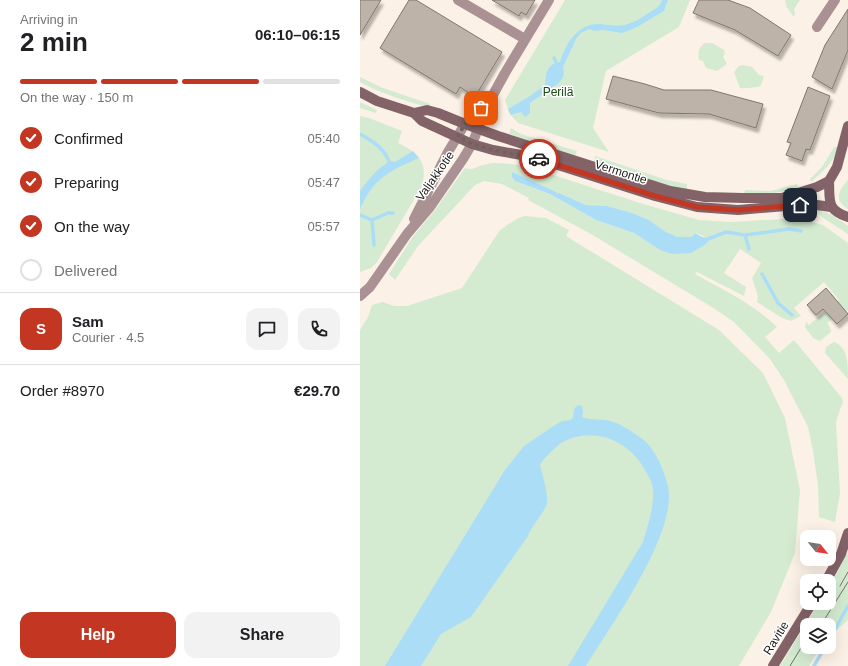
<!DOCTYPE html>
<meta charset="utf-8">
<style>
:root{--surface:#fff;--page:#f2f2f2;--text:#202124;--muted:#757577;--line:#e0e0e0;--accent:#c23622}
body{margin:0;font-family:Helvetica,sans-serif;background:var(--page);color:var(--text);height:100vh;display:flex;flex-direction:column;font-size:15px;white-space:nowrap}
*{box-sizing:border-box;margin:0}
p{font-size:13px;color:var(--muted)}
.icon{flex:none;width:22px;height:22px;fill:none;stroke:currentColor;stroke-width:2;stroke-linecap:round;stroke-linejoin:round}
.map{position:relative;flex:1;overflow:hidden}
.sheet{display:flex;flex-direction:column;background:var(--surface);width:360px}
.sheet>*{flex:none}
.needle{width:26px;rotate:120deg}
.controls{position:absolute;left:440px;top:530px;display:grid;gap:8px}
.controls a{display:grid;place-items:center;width:36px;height:36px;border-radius:8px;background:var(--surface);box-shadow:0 4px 16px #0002;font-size:20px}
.pin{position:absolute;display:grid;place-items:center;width:34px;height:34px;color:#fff;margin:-17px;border-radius:8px;box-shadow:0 2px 6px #0006}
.courier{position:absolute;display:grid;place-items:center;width:40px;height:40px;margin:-20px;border:3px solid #c23622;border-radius:50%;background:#fff;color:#222;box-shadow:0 1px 5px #0007}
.summary em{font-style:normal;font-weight:700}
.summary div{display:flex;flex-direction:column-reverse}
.summary{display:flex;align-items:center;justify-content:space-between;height:68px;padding:0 20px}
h1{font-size:26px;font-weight:700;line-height:30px}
.bar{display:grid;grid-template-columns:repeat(4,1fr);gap:6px 4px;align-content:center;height:48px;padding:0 20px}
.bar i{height:5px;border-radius:3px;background:var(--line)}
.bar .current{background:var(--accent)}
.bar p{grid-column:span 4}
.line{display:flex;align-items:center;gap:10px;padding:0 20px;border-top:1px solid var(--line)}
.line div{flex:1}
.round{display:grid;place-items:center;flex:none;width:42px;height:42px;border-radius:12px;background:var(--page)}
ol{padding:0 20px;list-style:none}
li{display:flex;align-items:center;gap:12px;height:44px}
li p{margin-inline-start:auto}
li .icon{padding:4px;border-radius:50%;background:var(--accent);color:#fff;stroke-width:4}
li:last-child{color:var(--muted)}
li i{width:22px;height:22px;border:2px solid var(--line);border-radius:50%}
.cta{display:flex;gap:8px;margin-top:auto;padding:8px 20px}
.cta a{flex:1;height:46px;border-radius:12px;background:var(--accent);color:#fff;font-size:16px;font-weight:700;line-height:46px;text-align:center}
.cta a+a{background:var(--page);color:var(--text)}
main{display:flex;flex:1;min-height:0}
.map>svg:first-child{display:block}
.green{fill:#d4ebd1;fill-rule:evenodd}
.water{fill:#abddf7}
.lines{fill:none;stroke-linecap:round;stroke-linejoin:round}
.stream{stroke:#abddf7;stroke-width:3.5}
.building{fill:#bdb3a8;stroke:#80776d;filter:url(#shadow)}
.street{stroke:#a99194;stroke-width:10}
.secondary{stroke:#836368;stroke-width:10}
.tram{stroke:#78726b;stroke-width:1}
.done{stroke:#6a655e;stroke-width:4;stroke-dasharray:0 7.2}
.route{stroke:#c23622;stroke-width:5}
.labels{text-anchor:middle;stroke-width:3;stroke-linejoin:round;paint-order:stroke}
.park-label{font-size:12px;fill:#1a4614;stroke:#fff}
.street-label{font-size:12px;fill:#1c1915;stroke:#fff}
</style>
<main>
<section class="sheet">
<div class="summary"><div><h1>2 min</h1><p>Arriving in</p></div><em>06:10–06:15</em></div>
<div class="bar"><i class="current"></i><i class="current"></i><i class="current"></i><i></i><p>On the way · 150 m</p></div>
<ol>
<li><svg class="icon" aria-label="check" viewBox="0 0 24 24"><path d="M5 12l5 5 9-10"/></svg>Confirmed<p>05:40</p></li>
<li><svg class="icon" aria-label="check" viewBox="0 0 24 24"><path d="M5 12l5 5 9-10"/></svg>Preparing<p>05:47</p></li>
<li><svg class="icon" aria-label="check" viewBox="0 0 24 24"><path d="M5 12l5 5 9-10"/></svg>On the way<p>05:57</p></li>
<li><i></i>Delivered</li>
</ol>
<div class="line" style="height:72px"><b class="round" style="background:var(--accent);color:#fff">S</b><div><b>Sam</b><p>Courier · 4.5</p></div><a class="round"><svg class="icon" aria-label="chat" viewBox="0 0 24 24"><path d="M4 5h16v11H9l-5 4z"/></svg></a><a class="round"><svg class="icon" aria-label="phone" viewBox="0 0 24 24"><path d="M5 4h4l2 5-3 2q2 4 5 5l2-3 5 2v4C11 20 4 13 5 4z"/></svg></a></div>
<div class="line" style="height:52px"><div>Order #8970</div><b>€29.70</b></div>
<div class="cta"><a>Help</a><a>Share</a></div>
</section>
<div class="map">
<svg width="488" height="666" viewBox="0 0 488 666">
<defs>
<filter id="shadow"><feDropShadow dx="2.5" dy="4.5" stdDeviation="1" flood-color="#0004"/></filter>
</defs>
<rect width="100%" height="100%" fill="#fcf1e6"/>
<path class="green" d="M205,0H330L319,27L246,71L233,128L249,152L158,123L149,113L145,100Z
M425,0H440L434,9L435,14L434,16H433L426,6Z
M345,43H352L364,50L365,53L363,57L367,64L357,71L346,68L343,61L339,60C338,52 338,48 345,43Z
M383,65L392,67L399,75L404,76L401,85L398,87C392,87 387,89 380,88L374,72L379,66Z
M0,77L23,88L70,104L68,107C45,101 22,94 0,82Z
M0,102L17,110L16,113L0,108Z
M0,116L9,118L42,131L38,143C59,153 68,162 62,186L17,262L11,268L0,272Z
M151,128L161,134L217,151L215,156L149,134Z
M474,147H479C474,162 462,172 451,182L450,179L462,167Z
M235,156L307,180L327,184V190L311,189L234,161Z
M133,163C151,163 171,166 187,173L280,203L339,220L371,222L423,219L446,220L456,223L463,225L488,243V311L487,310L473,320L472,319L467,323L470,328L471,332L460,341L453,338L445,327L446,322L449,325L479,300L464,282L434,308L441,316L431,321L422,318L397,302L398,296L392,278L401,263L380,249L364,273L386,287L384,296L337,272L335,274C363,290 394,304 417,327L405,337L419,353L434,340L482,398L483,402L479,412L476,423L480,493L475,522L459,517L458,485L453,451L448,427L424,380L410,359L374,322L355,309L231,234L168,200L169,198L142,184L124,181L115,185L58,246L35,280L29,274L52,238L75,210L105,168C112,171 116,167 122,165C126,164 130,164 133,163ZM155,181L192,191L196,192L197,195L199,193L226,205L247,206L272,213L289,220L306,232L318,237H331L335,233C341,234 344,238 351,238L346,244L300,250L274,233L236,220L190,194Z
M488,180V209C473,200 479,190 488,180Z
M437,184L438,188C418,193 405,195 384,194L385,190L411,191Z
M455,209C468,212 478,218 488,226V234L463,218Z
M165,216L186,218L209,230L206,236L359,330L403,373L425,418L440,490L435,553L411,612L379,666H0V330L8,317L12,305L23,302L34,306H47L102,288L140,230L158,218Z
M474,342C488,347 488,364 488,379L465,353L466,347Z
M488,552V620L469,637V625H447V647H460L449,666H420L459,603H469V588Z"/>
<path class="water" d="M302,0H308L304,11L277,27L262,33L244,30L234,31L230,29L222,32L216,39L203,67L204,72L203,77L199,83L170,103V113L165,117L161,112L151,115L148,109L170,96L185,85C186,73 187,64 200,62C206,43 218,23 240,24C249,25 259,27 268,24C275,22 283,17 290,12C295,9 300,7 302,0Z
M53,151L59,158C29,171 14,178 0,209V191C8,180 19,166 31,161L35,162Z
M152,172L196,192L197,194L199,193L226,205L247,206L272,213L289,220L306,232L318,237H331L335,233L342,237L351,238L346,244L331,253L312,254L300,250L274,233L236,220L190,194L155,181L152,177Z
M219,405L222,406L223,412L222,417C229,420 238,419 246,420C257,422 269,429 278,436C288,441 294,452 299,461C303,470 308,483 309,493C311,542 252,624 226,666H208L283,542C288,524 296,503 292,484C290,477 285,471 282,465C266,440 235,428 207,440C201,442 196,447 192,451C188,455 183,459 180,465C182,474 190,498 186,506C181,517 172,525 168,536L111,617L81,634L61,666H25L145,470L164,446L192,427L202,421L210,420L213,418C214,412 213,407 219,405Z"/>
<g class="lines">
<path class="stream" d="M194,58L196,62
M0,134C14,142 26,149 30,165
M0,215L12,220L28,213H33
M12,220L14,245
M385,235L389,249
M348,239L366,232L385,235L429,229L441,231
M402,274L418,303L432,315
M469,640L488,606
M454,666L465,647"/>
</g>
<path class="building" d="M0,0H21L0,35Z
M49,0H56L142,52L115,97L100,87L96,94L20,48Z
M132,0H175L166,15L161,12L159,16Z
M339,0H368L390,8L431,35L418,56L375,30L333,13Z
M488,9V50L472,89L452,77L465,45Z
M253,76L285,84L304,90H351L403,104L396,128L349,114L299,113L246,99Z
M448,87L470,96L450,150L446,149L442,161L426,155L431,143L427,142Z
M466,288L488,314L477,324L463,309L456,315L447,305Z"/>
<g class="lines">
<path class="street" d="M98,0L165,39
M457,27L475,0
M54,219L88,152L105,124L127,104
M0,296L10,287L47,234L70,207L103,159L112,144L128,104L145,73L189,0"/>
<path class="secondary" d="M0,92L17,101L54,113L62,121L112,144L133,150L173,157L295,196L337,207L378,210L450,204L471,207
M54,113L67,110L78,113L105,124L138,136L310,191L345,197L383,198H422L457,187L469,181
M469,181L477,167L488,126
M469,181C470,200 466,210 488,217
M466,581L481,554L488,533
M413,666L452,603"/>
<path class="tram" d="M480,586L488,572
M461,625L488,582
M430,666L447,638"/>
</g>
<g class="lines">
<path class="done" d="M121,108L105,124L98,136L112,144L133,150L179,159"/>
<path class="route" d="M179,159L295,196L337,207L378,210L440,205"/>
</g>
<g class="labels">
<g class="park-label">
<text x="198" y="96">Perilä</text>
</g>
<g class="street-label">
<text transform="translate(261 172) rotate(18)" y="4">Vermontie</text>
<text transform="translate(75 176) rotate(-55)" y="4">Valjakkotie</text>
<text transform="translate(416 638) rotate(-58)" y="4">Ravitie</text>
</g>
</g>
</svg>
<div class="controls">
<a><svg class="needle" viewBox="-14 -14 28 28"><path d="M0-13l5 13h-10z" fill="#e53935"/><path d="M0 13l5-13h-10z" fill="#757577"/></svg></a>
<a><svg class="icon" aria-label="locate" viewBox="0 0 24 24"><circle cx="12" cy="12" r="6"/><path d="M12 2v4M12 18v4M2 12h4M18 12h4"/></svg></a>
<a><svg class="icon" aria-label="layers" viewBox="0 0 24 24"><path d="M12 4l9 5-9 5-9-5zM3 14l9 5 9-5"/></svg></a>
</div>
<div class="pin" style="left:121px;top:108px;background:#ea580c"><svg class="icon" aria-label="bag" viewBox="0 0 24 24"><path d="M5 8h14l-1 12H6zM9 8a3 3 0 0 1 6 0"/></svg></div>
<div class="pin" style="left:440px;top:205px;background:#1f2937"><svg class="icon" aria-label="home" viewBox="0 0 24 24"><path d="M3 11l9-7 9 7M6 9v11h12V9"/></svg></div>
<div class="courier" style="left:179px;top:159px"><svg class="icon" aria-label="car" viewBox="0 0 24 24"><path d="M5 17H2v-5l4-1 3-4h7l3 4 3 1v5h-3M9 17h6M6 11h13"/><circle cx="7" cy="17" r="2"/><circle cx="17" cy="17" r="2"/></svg></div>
</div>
</main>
